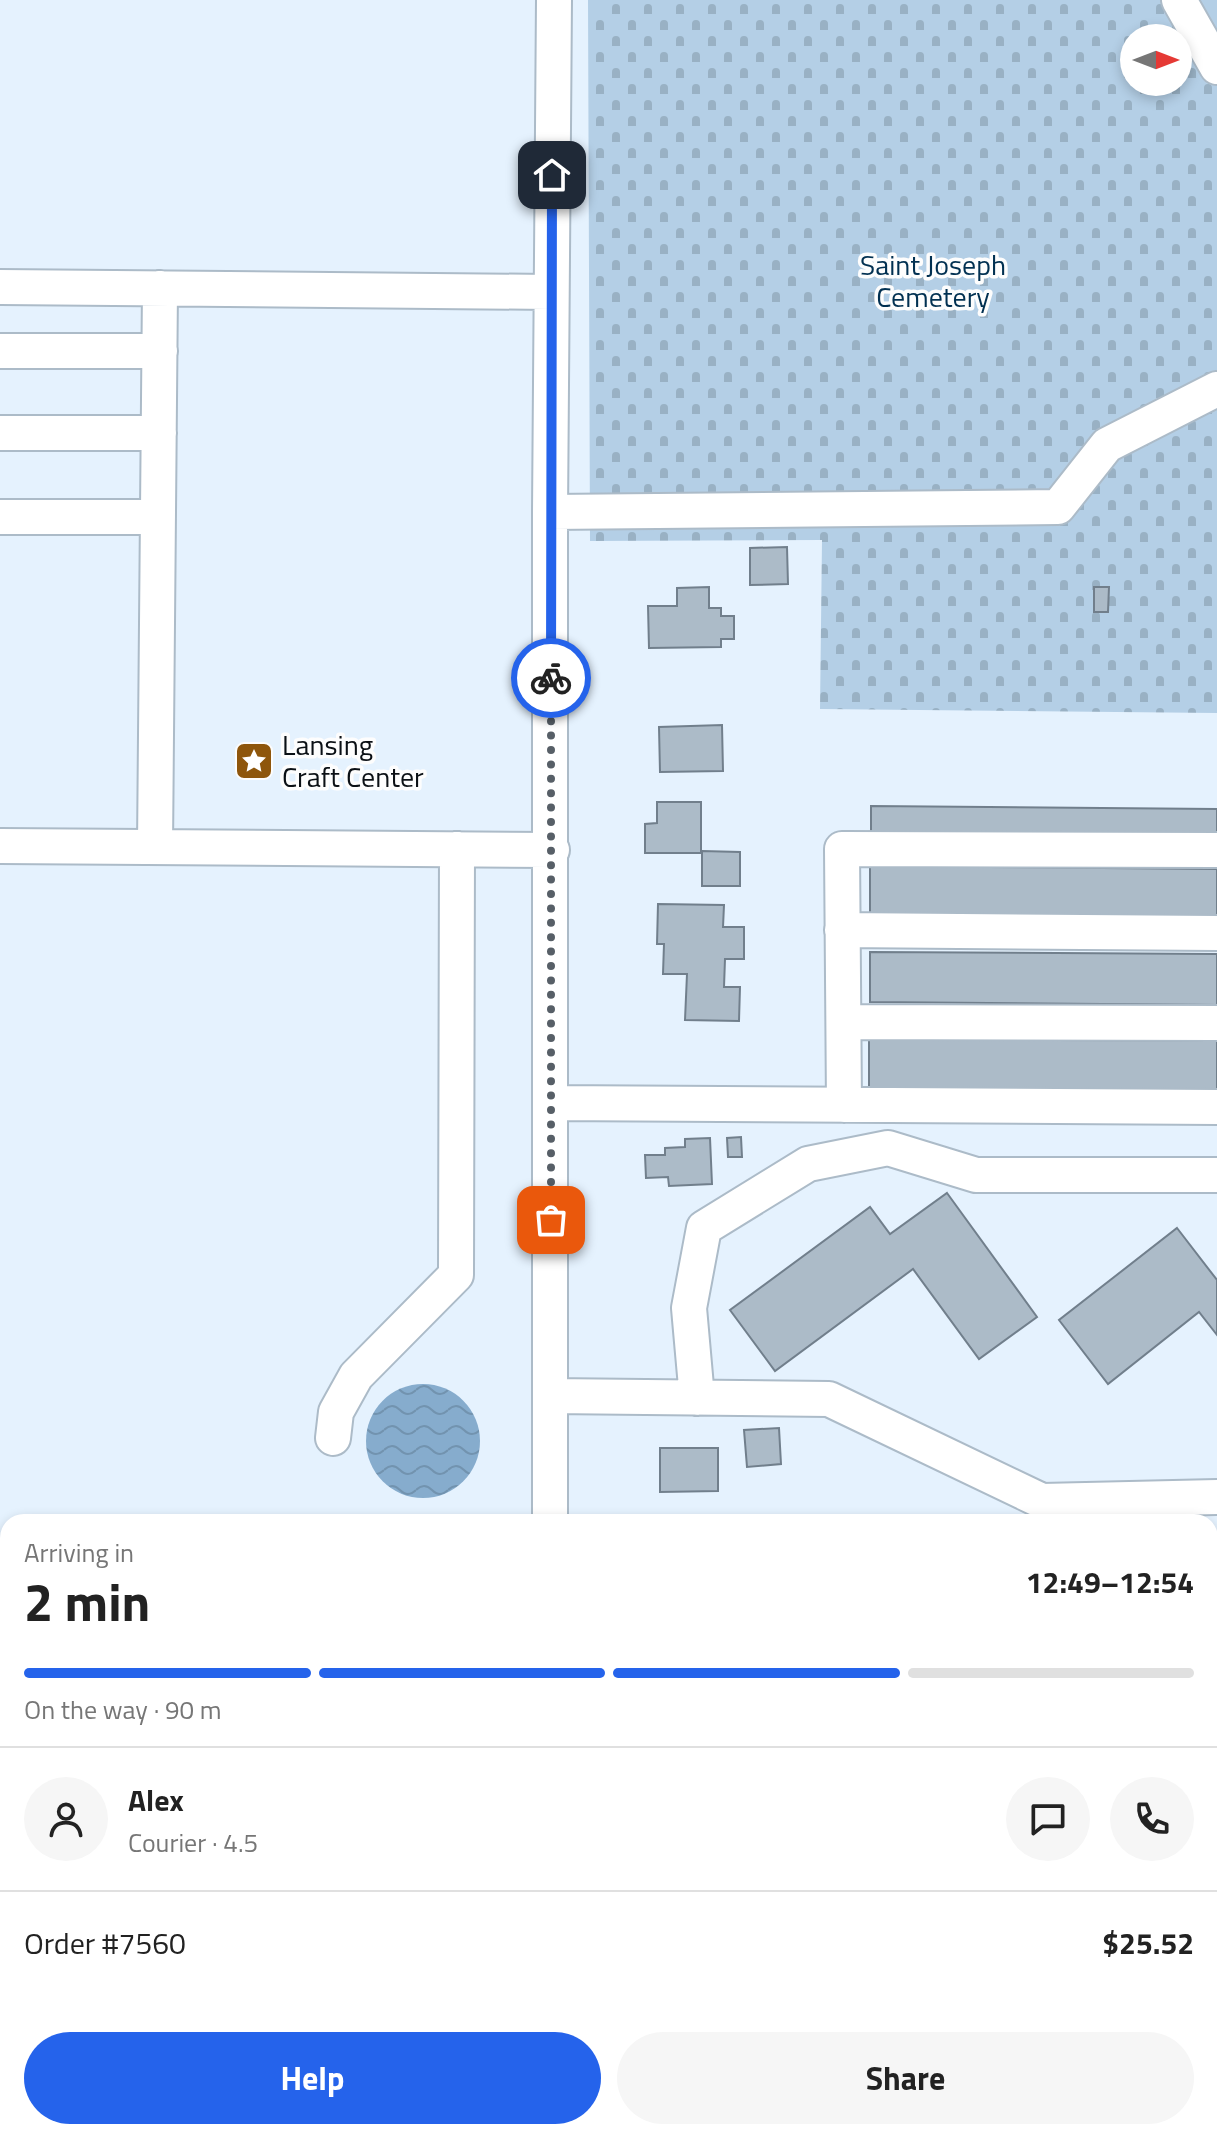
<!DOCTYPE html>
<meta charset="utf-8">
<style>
:root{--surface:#fff;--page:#f6f6f6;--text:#222;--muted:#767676;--line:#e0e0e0;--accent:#2563eb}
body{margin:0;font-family:"Titillium Web",sans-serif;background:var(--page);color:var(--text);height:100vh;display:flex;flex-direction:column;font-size:30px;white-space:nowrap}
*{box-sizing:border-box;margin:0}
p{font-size:26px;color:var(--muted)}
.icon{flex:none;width:44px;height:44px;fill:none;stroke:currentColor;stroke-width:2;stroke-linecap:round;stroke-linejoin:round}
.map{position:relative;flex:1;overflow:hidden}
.panel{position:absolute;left:0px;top:1514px;width:1218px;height:626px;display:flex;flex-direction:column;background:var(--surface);border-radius:24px 24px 0 0;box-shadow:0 4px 12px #0003}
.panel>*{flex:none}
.needle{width:52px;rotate:90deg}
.controls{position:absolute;left:1120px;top:24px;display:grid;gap:16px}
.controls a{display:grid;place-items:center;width:72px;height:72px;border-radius:50%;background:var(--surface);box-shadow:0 4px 12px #0003;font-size:40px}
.pin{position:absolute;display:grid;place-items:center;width:68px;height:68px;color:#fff;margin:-34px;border-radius:16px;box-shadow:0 4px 12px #0006}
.courier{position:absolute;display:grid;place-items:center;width:80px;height:80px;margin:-40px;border:6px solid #2563eb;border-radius:50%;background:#fff;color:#222;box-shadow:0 2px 10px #0007}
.overview em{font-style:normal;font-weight:700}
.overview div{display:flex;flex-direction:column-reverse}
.overview{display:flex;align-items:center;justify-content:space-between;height:136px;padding:0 24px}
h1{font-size:52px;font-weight:700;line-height:60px}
.bar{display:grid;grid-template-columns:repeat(4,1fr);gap:12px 8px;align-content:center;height:96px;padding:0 24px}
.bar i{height:10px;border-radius:6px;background:var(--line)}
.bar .active{background:var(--accent)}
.bar p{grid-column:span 4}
.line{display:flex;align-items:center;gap:20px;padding:0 24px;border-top:2px solid var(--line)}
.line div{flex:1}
.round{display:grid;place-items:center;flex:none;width:84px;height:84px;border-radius:42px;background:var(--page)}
.cta{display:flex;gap:16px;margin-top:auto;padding:16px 24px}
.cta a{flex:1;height:92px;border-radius:48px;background:var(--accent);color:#fff;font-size:32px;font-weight:700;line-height:92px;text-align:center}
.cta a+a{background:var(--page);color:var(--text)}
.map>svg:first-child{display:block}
.cemetery{fill:url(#cemetery-stones);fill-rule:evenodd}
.water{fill:url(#water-waves)}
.building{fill:#acbbc8;stroke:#717f8c;stroke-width:2}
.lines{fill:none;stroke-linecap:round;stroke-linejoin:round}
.minor-casing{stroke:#acbbc8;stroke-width:38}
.path{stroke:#7b858d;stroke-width:5;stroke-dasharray:4 4;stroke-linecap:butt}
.minor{stroke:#fff;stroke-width:34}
.done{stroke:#575f67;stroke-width:8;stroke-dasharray:0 14.4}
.route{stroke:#2563eb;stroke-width:10}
.labels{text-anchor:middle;stroke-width:7;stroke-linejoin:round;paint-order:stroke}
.park-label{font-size:28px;fill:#013051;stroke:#fdfdfd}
.poi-label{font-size:28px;fill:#0b1015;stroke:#fdfdfd;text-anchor:start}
</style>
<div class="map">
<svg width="1217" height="2139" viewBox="0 0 1217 2139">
<defs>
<pattern id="cemetery-stones" width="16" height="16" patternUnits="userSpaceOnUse" patternTransform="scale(2)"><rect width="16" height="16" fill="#b4cfe6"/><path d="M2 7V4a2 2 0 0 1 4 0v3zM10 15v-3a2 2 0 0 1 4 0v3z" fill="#99b1c4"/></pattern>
<pattern id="water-waves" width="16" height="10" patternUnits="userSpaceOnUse" patternTransform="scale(2)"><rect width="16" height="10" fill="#86accd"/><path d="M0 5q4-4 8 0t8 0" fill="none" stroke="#7293af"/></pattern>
</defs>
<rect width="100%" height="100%" fill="#e5f2fe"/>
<path class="cemetery" d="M588,0H1217V713L820,709L822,540L590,541ZM1134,38H1178V82H1134Z"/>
<path class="water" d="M366 1441a57 57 0 1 1 114 0a57 57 0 1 1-114 0Z"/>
<path class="building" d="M787,547L788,584L750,585V548Z
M709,587V608H721V616H734V639H721V647L649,648L648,606H677V588Z
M1094,587H1109L1108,612H1094Z
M722,725L723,771L660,772L659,727Z
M657,802H701V853H645V824L657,823Z
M871,806L1217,809V836L871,834Z
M702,851L740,852V886H702Z
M870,866L1217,869V919L870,915Z
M658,904L724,905L723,927H744V959H725L724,987H740L739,1021L685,1020L687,974H663L664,944H657Z
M870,952L1217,954V1005L870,1002Z
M869,1039L1217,1041V1090L869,1088Z
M741,1137L742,1157H728L727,1138Z
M710,1138L712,1184L669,1186L668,1177L646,1178L645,1155H665V1148L685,1147V1139Z
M947,1193L1037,1317L979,1359L913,1269L775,1371L730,1310L870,1207L890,1234Z
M1177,1228L1217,1280V1335L1199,1312L1108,1384L1059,1320Z
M779,1428L781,1464L747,1467L744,1430Z
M660,1448H718V1491L660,1492Z
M90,2132H420L419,2139H90Z"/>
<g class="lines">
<defs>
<path id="minor" d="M1179,0L1217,67
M0,287L550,292
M0,351H160
M0,433H159
M550,512L1058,507L1107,445L1217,389
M0,517H158
M0,846L552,850
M155,847L160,288
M842,930L1217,933
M844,1022L1217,1023
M551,1103L1217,1107
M844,1105L842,849L1217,850
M551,1396L829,1399L1042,1501L1217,1497
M697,1398L689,1308L704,1228L808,1164L888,1148L976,1175H1217
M333,1438L336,1412L356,1376L456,1275L457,849
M550,1522V512L554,0
M1210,2126L1217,2127
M549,2139V2132
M661,2139L668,2132"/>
</defs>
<use href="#minor" class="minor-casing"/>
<path class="path" d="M500,2132V2139"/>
<use href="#minor" class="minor"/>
</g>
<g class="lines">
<path class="done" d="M551,678V1220"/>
<path class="route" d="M551,678L552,175"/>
</g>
<defs>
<symbol id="sight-square" viewBox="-11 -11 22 22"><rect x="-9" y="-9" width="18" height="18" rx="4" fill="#8e560c" stroke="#fdfdfd"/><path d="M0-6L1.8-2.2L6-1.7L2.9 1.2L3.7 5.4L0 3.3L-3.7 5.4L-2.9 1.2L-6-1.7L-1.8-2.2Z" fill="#fff"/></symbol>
</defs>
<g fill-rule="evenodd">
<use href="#sight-square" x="232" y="739" width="44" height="44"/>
</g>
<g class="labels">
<g class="park-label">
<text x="933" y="275">Saint Joseph<tspan x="933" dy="32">Cemetery</tspan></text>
</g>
<g class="poi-label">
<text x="282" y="755">Lansing<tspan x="282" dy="32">Craft Center</tspan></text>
</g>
</g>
</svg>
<div class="controls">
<a><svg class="needle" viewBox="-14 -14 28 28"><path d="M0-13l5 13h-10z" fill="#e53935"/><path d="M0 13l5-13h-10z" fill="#767676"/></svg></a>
</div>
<div class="pin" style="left:551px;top:1220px;background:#ea580c"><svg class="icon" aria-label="bag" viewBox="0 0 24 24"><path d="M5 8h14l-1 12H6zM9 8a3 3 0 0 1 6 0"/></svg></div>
<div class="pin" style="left:552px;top:175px;background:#1f2937"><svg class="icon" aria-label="home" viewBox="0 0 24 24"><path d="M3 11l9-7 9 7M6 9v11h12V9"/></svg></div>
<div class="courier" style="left:551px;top:678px"><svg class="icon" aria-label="bike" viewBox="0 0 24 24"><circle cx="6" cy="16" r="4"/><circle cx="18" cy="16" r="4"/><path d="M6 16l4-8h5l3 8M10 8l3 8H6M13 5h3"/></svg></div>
<section class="panel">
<div class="overview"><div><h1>2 min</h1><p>Arriving in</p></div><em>12:49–12:54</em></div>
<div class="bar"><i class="active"></i><i class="active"></i><i class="active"></i><i></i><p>On the way · 90 m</p></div>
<div class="line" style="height:144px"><a class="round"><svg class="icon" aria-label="person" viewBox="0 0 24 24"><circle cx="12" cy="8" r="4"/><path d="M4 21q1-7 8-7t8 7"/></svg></a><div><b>Alex</b><p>Courier · 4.5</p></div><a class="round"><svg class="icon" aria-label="chat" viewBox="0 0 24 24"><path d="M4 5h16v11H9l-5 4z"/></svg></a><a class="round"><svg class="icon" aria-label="phone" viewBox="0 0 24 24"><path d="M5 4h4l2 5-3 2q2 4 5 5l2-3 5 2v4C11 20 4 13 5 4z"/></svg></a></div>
<div class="line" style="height:104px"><div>Order #7560</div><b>$25.52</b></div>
<div class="cta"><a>Help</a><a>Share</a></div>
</section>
</div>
